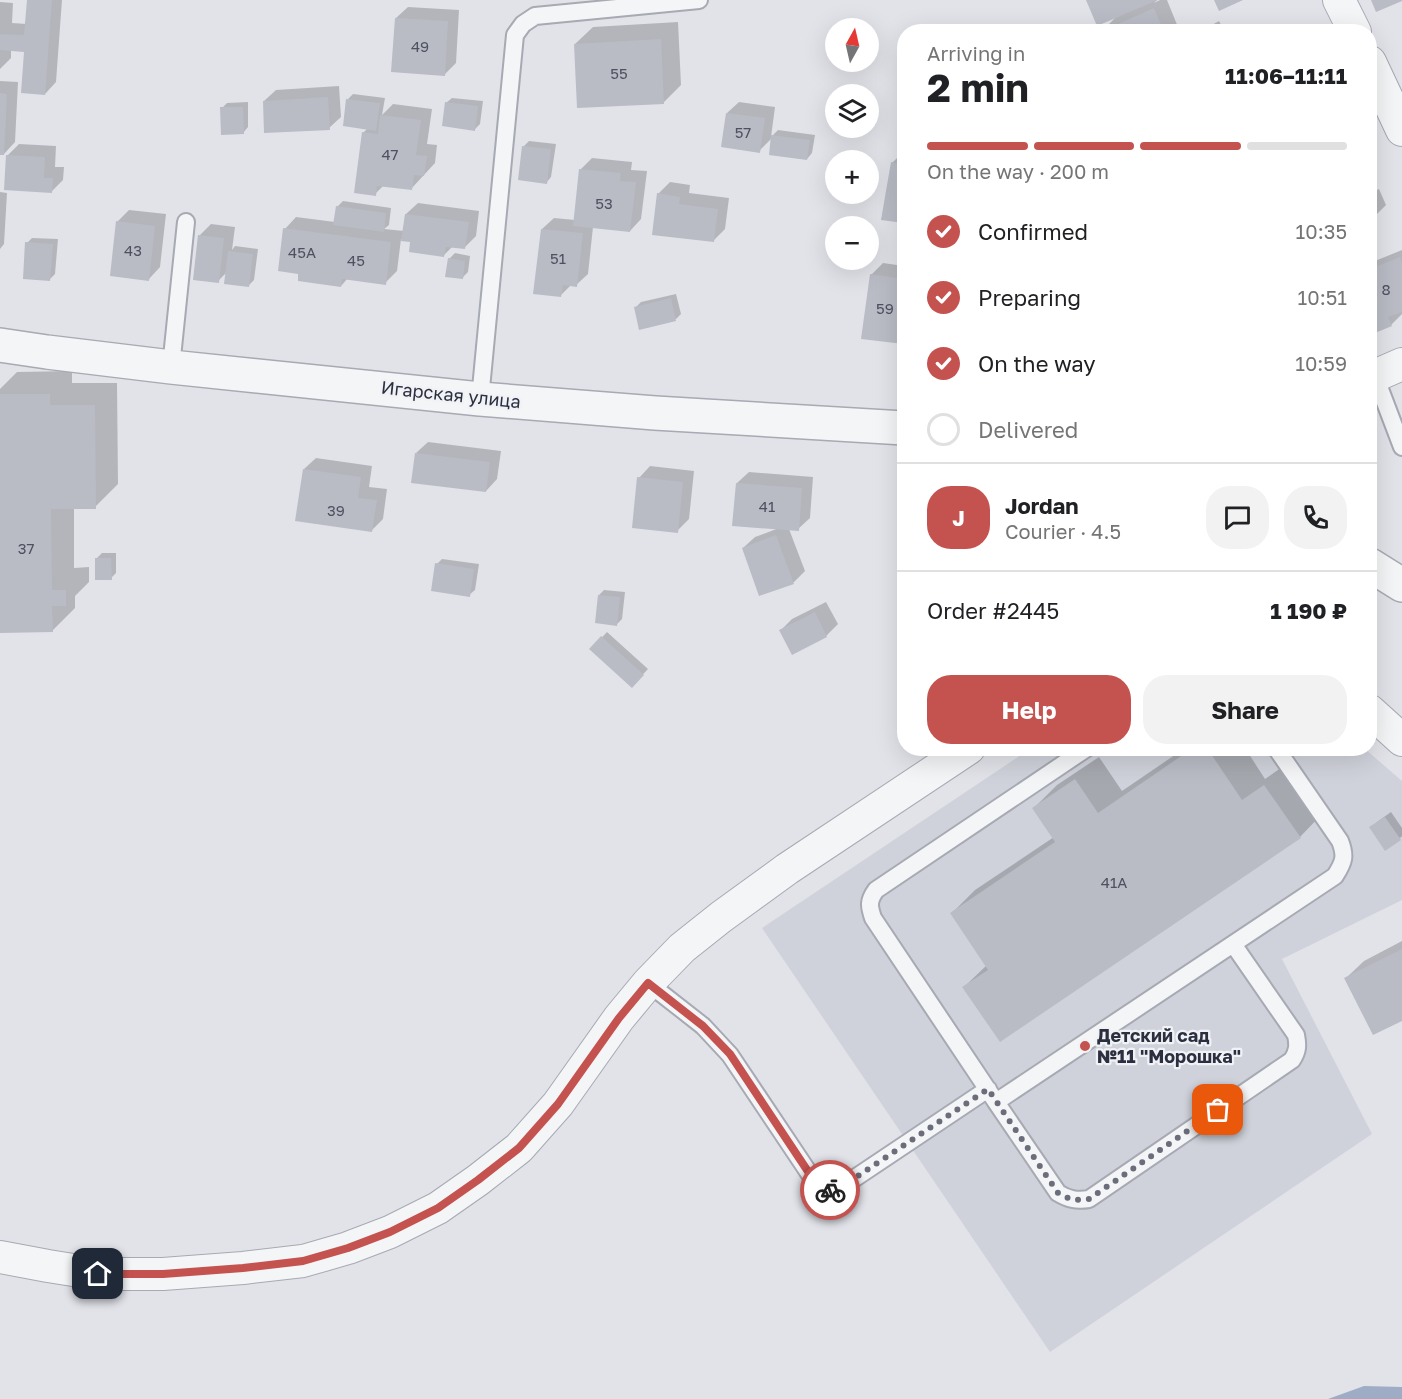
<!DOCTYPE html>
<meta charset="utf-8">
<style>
:root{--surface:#fff;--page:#f2f2f2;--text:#202124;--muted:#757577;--line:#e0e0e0;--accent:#c45350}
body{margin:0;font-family:"Golos Text",sans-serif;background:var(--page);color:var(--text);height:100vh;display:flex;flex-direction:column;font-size:22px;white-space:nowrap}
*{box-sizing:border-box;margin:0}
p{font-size:20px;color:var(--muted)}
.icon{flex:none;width:33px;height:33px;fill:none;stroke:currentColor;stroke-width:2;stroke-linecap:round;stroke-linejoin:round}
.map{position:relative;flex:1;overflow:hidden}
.side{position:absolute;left:897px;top:24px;width:480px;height:732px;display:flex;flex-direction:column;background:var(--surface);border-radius:24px;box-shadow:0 6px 24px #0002}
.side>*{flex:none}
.needle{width:39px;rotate:8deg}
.controls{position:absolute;left:825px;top:18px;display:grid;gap:12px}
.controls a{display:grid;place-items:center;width:54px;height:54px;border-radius:50%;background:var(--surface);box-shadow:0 6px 24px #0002;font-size:30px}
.pin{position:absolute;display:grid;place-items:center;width:51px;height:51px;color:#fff;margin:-26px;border-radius:12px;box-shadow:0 3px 9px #0006}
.courier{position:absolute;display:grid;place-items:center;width:60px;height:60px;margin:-30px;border:4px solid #c45350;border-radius:50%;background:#fff;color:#222;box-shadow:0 2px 8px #0007}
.overview em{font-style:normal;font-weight:700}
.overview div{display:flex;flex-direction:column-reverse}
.overview{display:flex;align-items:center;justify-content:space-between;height:102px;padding:0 30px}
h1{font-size:39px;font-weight:700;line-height:45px}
.bar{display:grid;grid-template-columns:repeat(4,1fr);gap:9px 6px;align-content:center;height:72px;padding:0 30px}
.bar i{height:8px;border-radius:4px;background:var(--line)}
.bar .on{background:var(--accent)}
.bar p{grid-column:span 4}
.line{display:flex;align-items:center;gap:15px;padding:0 30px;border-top:2px solid var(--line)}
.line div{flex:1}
.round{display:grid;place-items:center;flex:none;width:63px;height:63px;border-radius:24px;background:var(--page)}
ol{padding:0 30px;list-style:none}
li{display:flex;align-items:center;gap:18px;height:66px}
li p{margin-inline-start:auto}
li .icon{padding:6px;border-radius:50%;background:var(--accent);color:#fff;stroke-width:4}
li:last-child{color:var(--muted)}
li i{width:33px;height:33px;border:3px solid var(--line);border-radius:50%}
.action{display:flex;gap:12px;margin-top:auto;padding:12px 30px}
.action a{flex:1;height:69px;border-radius:24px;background:var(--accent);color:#fff;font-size:24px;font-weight:700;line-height:69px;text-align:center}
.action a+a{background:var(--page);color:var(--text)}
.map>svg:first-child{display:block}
.built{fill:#d0d2db}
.water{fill:#9facc6}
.shadow{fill:#0003}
.building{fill:#b9bcc5}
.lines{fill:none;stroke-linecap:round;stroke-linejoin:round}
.service-casing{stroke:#a7a9b3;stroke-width:20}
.minor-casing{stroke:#a7a9b3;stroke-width:34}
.tertiary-casing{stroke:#a7a9b3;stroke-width:36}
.service{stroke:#f4f5f7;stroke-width:16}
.minor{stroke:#f4f5f7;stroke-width:32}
.tertiary{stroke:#f4f5f7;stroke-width:33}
.done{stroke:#6b6e7a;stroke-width:6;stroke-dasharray:0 10.8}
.route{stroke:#c45350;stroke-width:8}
.poi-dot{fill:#c45350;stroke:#f1f2f6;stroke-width:2}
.labels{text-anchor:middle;stroke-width:4.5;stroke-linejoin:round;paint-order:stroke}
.number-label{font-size:15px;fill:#4e5260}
.street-label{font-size:18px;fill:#2b2f3f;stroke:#f1f2f6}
.poi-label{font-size:18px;font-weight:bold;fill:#2b2f3f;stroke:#f1f2f6;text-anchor:start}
</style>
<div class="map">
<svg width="1402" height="1399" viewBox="0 0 1402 1399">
<rect width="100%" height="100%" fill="#e1e3e9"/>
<path class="built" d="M1030,749H1365L1402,781V900L1282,959L1372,1134L1050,1352L762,928Z"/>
<path class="water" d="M1364,1386L1402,1387V1399H1328Z"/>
<path class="shadow" d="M28,0H62L56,82L45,94L25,50L11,49V58L0,69V2L13,3L12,23L27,24Z
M1088,0H1157L1154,3L1160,0H1167L1180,32H1101L1117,16Z
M408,7L459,10L456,63L444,75L396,18Z
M1219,21L1225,32H1199Z
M678,22L681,85L664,102L575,44L593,27Z
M0,81L18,82L15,142L4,154H0Z
M339,86L341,117L329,128L264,101L276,90Z
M353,94L385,98L382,115L393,104L432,109L427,144L437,145L435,163L411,189L384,185L375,194L363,133L368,128L348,99Z
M452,98L483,101L480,124L475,129L446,103Z
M248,102V127L243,133L222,108L227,103Z
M739,102L775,107L771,137L778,130L815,135L812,153L807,159L772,138L759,151L727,113Z
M529,141L556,144L551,177L546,183L524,146Z
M19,144L56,146L55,167H64L63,180L52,191L7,156Z
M904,151V222L883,218L892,163Z
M592,158L632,162L631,170L647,171L641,219L630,231L593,227L588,274L576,285H571L561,295L542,229L554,218L575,220L580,170Z
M670,182L690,185L689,193L729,198L725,229L713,241L658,194Z
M1379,189L1386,205L1374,217L1370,219V193Z
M0,192L7,193L4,244L0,249Z
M343,201L391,208L389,225L384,229L404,231L406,214L418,203L479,211L476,236L465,247L453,246L444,255L412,240L401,239L397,271L385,283L348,278L341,286L300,273L285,229L296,217L335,222L337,207Z
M129,210L166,214L160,267L149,279L118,221Z
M211,224L235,227L232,250L235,246L258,249L254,280L249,285L227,272L218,281L200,235Z
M32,238L58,239L55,274L50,279L27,243Z
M1402,250V314L1391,325L1370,333V263Z
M455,253L470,256L468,272L462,278L449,259Z
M883,263L904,266V343L863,337L871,275Z
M676,294L681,314L676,319L635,308L641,302Z
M72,371V383H117L118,484L95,507H74V568L89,567V582L75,596V608L52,631H0V389L17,372Z
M428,442L501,451L497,479L486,491L416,453Z
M316,458L372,466L369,487L387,489L383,519L371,531L304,469Z
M650,466L694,471L689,519L677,531L639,478Z
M749,472L813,477L810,518L798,529H789L805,571L794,582L760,594L743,548L755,537L779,528L737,483Z
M102,553H116V573L111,578L96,559Z
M442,559L479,564L475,590L469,595L437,564Z
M604,590L625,592L622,619L617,624L599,595Z
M826,602L838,624L826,636L781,630L792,619Z
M607,632L648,669L632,686L591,649Z
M1185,748H1245L1265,779L1288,763L1322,814L1300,837L964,987L987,965L952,913L975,890L1054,837L1034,808L1057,785L1099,757L1122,791Z
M1391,812L1402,828V836L1400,838L1371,827L1377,822Z
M1402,941V1019L1346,978L1364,961Z"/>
<path class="building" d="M27,0H52L45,95L21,93L24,52L0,50V34L24,35Z
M1086,0H1158L1097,26Z
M1214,0H1243L1219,11Z
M1371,0H1402V1L1376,12Z
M1154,8L1164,32H1100Z
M395,18L448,21L445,76L391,72Z
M661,39L664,104L577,108L574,44Z
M0,93L7,94L4,155H0Z
M328,97L330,130L264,133L263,101Z
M346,99L380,103L376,131L343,126Z
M445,102L478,106L475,131L442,126Z
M220,107H243L244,134L221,135Z
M726,113L765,118L760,153L721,147Z
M380,115L421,120L416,155L427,156L424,176L414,175L412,190L377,186L376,196L354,193L362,132L378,134Z
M771,135L810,140L807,160L769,155Z
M522,146L551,149L547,184L518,180Z
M6,155L45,157L44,178H53L52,193L4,190Z
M891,162L904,165V223L881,220Z
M579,169L621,173L620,181L636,182L630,232L573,226Z
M657,193L680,197L679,204L718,209L714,242L652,235Z
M336,206L386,213L384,232L333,225Z
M405,214L469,222L465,249L446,247L444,257L409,252L410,242L401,241Z
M116,221L155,226L149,281L110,276Z
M283,228L391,242L386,285L342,279L341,287L298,281V274L278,271Z
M541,229L583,233L577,287L563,285L561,297L533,294Z
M198,235L224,238L219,283L193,280Z
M25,242L53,244L50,281L23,279Z
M228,251L253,254L249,287L224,284Z
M1400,257L1402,263V312L1388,317L1392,326L1370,335V269Z
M448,258L465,261L463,279L445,277Z
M870,274L904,279V344L861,339Z
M671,298L676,321L639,330L634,307Z
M0,394H50V405H95L96,509H51L52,590H66V606H52L53,632L0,633Z
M415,453L490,462L486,492L411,483Z
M303,469L361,477L358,498L377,500L372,532L295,521Z
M637,477L683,482L678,533L632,528Z
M736,483L802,488L799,531L732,526Z
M776,535L794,584L759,596L742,548Z
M95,558H111L112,580H95Z
M435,563L474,569L470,597L431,591Z
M598,595L620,597L617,626L595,623Z
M815,612L827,637L792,655L779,630Z
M601,636L644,675L632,688L589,649Z
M1193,748H1207L1242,800L1264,785L1301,838L1000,1042L962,987L988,970L950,913L1055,842L1032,808L1075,779L1098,813Z
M1385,817L1401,840L1385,851L1369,827Z
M1402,949V1021L1373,1035L1344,978Z"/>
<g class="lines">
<defs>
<path id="service" d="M171,367L186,222
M1375,376L1402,447
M480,399L515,35L523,24L535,16L699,0
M1087,748L876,890C868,901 869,906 873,918L996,1102L1335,876C1344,862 1346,856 1340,841L1276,748
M648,983L703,1026L730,1055L817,1185L827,1191L843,1186L988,1089
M996,1102L1058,1193C1068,1199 1076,1201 1089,1199L1292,1060C1298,1051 1298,1045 1296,1035L1233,944"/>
<path id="minor" d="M1339,0L1355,32
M1370,62L1402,130
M1370,378L1402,364
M1370,711L1402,740
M0,1257L48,1266L98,1274H163L243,1268L303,1261L348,1248L390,1232L438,1208L478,1180L519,1148L558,1104L619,1018L648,983L682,948L721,917L787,869L969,748"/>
<path id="tertiary" d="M0,345L47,352L171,367L480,399L655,413L904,428
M1370,565L1402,585"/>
</defs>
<use href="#service" class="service-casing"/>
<use href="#minor" class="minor-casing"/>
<use href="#tertiary" class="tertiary-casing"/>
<use href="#service" class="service"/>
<use href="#minor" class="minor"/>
<use href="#tertiary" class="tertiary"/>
</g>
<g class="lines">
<path class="done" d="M830,1190L843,1186L988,1089L1058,1193C1068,1199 1076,1201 1089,1199L1218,1110"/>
<path class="route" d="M98,1274H163L243,1268L303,1261L348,1248L390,1232L438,1208L478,1180L519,1148L558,1104L619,1018L648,983L703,1026L730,1054L817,1185L827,1191L830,1190"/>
</g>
<circle class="poi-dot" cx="1085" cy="1046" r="6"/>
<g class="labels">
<g class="number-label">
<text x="420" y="52">49</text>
<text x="619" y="79">55</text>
<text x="743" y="138">57</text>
<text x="390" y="160">47</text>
<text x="604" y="209">53</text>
<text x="133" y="256">43</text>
<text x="302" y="258">45А</text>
<text x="558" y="264">51</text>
<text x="356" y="266">45</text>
<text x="1386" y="295">8</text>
<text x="885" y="314">59</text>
<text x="767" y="512">41</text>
<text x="336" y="516">39</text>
<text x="26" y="554">37</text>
<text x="1114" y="888">41А</text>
</g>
<g class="street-label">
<text transform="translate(451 395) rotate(6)" y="6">Игарская улица</text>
</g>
<g class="poi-label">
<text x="1097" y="1042">Детский сад<tspan x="1097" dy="21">№11 "Морошка"</tspan></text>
</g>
</g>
</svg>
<div class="controls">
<a><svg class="needle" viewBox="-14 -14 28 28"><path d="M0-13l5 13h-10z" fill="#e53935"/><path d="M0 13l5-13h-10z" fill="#757577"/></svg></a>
<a><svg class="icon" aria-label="layers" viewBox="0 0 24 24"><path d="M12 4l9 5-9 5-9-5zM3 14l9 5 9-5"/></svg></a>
<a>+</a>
<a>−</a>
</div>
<div class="pin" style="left:1218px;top:1110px;background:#ea580c"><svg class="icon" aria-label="bag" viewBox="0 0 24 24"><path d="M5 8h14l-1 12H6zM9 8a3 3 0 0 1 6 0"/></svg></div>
<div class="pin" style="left:98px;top:1274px;background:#1f2937"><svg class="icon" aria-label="home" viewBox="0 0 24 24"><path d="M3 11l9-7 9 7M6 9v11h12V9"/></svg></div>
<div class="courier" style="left:830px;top:1190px"><svg class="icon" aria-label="bike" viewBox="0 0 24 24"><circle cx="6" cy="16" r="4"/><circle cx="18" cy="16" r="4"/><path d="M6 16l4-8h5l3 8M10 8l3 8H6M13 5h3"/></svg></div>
<section class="side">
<div class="overview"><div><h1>2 min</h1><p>Arriving in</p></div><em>11:06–11:11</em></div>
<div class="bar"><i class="on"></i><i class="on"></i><i class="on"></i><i></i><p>On the way · 200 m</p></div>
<ol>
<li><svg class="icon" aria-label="check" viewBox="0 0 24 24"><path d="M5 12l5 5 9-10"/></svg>Confirmed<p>10:35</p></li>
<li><svg class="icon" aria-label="check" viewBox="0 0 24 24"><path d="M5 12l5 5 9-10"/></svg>Preparing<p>10:51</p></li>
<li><svg class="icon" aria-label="check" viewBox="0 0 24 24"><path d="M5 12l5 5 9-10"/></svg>On the way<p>10:59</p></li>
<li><i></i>Delivered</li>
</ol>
<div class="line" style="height:108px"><b class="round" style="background:var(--accent);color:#fff">J</b><div><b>Jordan</b><p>Courier · 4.5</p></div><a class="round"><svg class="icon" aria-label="chat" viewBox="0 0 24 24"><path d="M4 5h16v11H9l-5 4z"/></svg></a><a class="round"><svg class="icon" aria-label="phone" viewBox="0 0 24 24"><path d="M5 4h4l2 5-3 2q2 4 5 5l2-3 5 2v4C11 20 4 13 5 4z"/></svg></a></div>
<div class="line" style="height:78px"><div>Order #2445</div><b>1 190 ₽</b></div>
<div class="action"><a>Help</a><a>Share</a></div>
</section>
</div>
